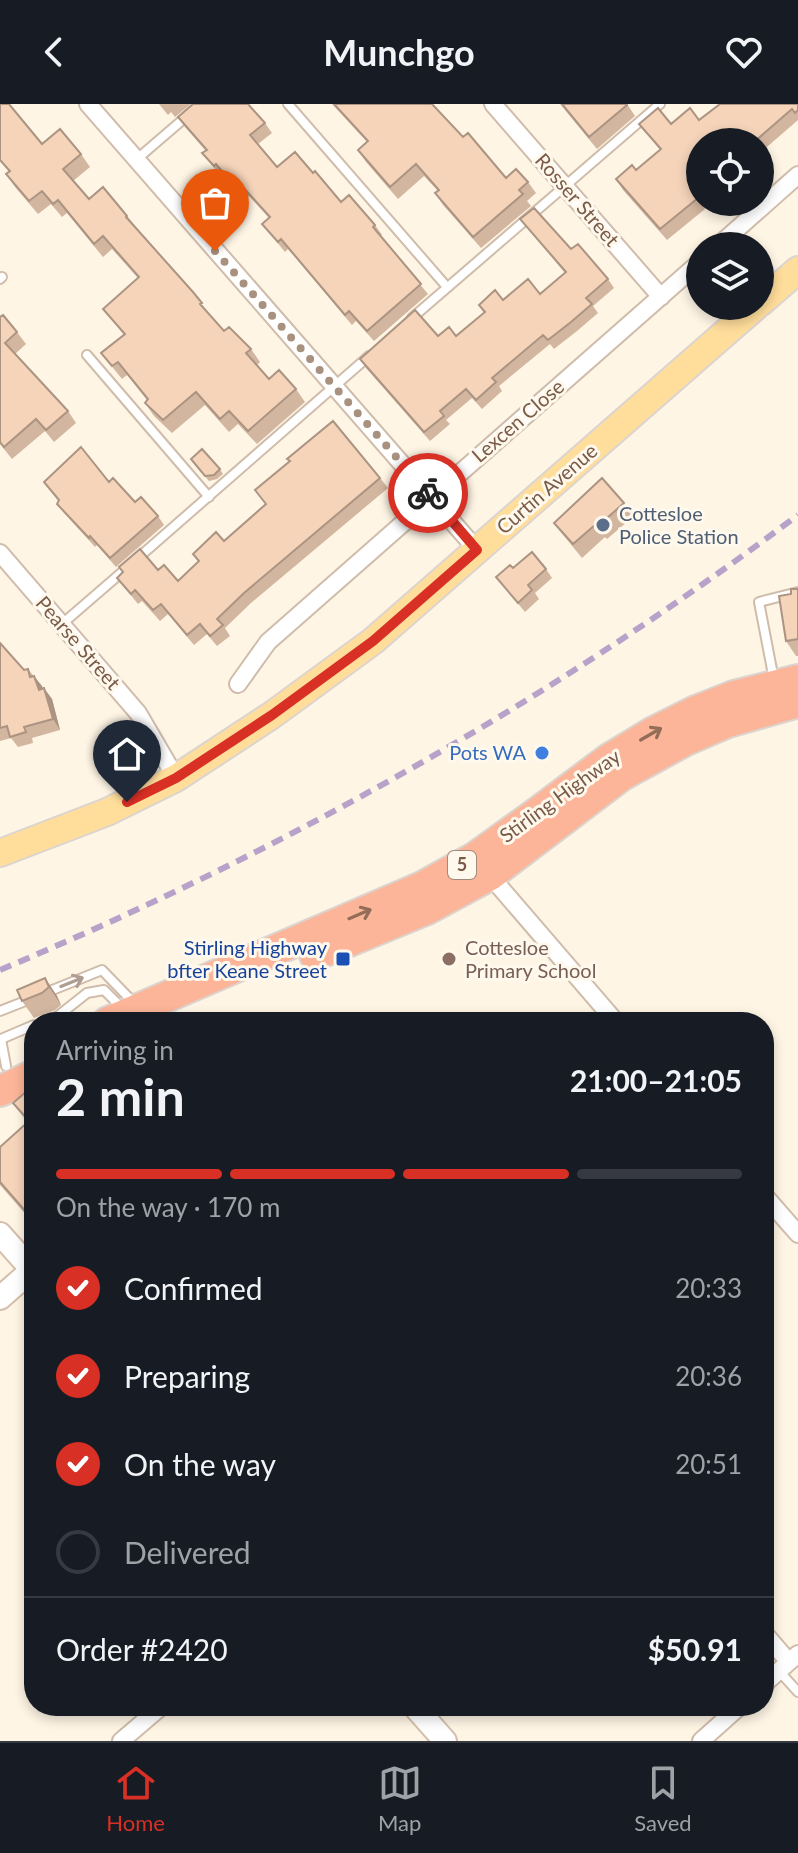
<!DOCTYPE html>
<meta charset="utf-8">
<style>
:root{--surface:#171b24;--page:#242831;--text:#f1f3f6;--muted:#9ea1a6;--line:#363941;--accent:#d93025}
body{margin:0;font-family:Lato,sans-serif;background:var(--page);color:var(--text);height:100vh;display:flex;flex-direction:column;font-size:30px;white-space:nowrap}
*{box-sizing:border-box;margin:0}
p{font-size:26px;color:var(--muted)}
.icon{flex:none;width:44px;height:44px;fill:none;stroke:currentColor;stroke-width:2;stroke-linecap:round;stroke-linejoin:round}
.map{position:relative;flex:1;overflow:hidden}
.drawer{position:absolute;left:24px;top:908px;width:750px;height:704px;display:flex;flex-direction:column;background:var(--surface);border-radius:32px;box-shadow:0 4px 12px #0003}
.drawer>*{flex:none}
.buttons{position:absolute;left:686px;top:24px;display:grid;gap:16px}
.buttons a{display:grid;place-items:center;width:88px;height:88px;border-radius:50%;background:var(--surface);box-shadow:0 4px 12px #0003;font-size:40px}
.pin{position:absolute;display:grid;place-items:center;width:68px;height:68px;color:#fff;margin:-82px -34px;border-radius:50% 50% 50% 0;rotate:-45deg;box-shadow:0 0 8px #0007}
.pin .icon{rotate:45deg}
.courier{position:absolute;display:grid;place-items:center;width:80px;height:80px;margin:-40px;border:6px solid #d93025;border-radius:50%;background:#fff;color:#222;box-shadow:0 2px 10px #0007}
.head em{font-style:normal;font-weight:700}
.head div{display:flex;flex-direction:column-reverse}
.head{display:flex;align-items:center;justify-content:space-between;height:136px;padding:0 32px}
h1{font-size:52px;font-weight:700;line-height:60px}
.bar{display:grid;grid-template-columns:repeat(4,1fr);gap:12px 8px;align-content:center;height:96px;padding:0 32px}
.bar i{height:10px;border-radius:6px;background:var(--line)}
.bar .on{background:var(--accent)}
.bar p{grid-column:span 4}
.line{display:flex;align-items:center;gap:20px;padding:0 32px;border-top:2px solid var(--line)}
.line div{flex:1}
ol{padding:0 32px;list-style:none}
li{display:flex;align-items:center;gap:24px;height:88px}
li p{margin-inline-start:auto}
li .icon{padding:8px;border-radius:50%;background:var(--accent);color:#fff;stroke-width:4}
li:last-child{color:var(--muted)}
li i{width:44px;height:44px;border:4px solid var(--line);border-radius:50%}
header{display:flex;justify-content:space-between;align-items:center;height:104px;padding:0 32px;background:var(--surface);font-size:36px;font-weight:700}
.tab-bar{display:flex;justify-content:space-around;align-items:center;height:112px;border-top:2px solid var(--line);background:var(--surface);font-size:22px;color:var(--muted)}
.tab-bar a{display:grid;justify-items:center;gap:4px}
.tab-bar .on{color:var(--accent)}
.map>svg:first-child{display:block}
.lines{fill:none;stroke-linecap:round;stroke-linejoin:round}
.lane-casing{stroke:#d0bcaa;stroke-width:12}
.street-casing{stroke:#d0bcaa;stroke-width:20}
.secondary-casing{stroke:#d6bfaa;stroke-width:26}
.primary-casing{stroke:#dcd4cf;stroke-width:30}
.highway-casing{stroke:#dcd4cf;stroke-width:34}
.lane{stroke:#fff;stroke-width:8}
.street{stroke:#fff;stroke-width:16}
.secondary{stroke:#fff;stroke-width:22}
.primary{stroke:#ffdd9b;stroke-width:26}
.highway{stroke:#fcb598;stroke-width:30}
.rail{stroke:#b8a2c9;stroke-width:6;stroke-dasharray:12 8;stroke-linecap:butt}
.wall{fill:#d3b6a0}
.shaded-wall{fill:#ac9482}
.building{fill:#f5d4ba;stroke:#ac9482;stroke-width:2}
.oneway{stroke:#936d58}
.oneway2{stroke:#af9d91}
.done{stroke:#a8917f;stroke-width:8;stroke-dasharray:0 14.4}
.route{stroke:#d93025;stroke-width:10}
.service-dot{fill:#5c6f8a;stroke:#fff8ed;stroke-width:3}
.shop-dot{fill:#3f7fe0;stroke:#fff8ed;stroke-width:3}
.transit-dot{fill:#1a4fb4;stroke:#fff8ed;stroke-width:3}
.education-dot{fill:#8d6e63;stroke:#fff8ed;stroke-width:3}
.labels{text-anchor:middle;stroke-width:6;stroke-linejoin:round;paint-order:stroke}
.shield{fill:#fff8ed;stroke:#a18a7a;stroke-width:2}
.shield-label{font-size:18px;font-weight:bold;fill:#795b48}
.street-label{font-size:20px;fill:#795b48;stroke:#fff8ed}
.service-label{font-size:20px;fill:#4e5e75;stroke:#fff8ed;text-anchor:start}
.shop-label{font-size:20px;fill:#366cbe;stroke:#fff8ed;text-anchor:end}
.transit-label{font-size:20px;fill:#164399;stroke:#fff8ed;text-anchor:end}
.education-label{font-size:20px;fill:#785e54;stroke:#fff8ed;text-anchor:start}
</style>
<header><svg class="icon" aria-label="back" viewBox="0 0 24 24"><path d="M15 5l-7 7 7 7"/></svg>Munchgo<svg class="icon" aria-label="heart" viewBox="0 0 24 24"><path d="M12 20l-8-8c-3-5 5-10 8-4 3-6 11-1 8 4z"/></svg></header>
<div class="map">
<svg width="798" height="1637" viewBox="0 0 798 1637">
<rect width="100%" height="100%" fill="#fef5e5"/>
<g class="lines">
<defs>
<path id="lane" d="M288,0L447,183
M137,55L201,0
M0,175L2,173
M412,214L660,0
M87,251L209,393
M138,454L369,252
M62,520L128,463
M774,576L759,498L798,488
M45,889L102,866L134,899
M0,907L33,894
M42,918L58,912L87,889L104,886L123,905
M6,962L1,935L34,921
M779,1567L798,1588"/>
<path id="street" d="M88,0L477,446
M493,0L661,193
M718,142L798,71
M0,449L138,609L176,674
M238,580L268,538L700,158
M486,767L616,918
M764,1091L798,1130
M764,1529L789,1558
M764,1580L798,1550
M121,1637L162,1602
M701,1637L740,1602"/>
<path id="secondary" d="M0,1130L34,1168
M0,1194L32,1166
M414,1602L445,1637"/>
<path id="primary" d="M760,199L798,166
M0,749L107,708L176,674L272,611L373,537L756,202"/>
<path id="highway" d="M315,851L427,805L490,771L622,671L684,637L728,618L798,598
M108,918L422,783L476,753L533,712L609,655L652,629L696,607L734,592L798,576
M0,987L34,971"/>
</defs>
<use href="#lane" class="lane-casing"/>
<use href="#street" class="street-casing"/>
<use href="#secondary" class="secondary-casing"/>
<use href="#primary" class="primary-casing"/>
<use href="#highway" class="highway-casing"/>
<use href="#lane" class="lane"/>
<use href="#street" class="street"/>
<use href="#secondary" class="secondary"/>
<use href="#primary" class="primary"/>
<use href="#highway" class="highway"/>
<path class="rail" d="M0,866C286,746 550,597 798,411"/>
</g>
<path class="wall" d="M0,0L42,40L81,50L90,63L73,77L89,95L127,112L136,123L193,188L210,212L224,227L251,245L260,258L257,261L269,275L296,285L305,298L257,340L238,320L229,328L205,301L172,329L154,312L145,299L147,296L127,271L122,275L101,249L124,231L103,205L138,174L112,145L103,153L67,109L62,113L51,100L38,110L15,83L6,70L9,68L0,57Z
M159,0H191L175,13L171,8L168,11Z
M332,0H432L463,33L506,74L528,78L536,89L527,97L531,102L481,144L443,101L435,89L438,87L424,72L398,95L366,58L358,46L367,38Z
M560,0H627L635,12L597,45Z
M798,0V16L760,49V38H700V98H708L703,102L705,105L667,136L623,86L616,75L636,66L660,46L639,20H671Z
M178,13L265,19L272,29L258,40L277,63L313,69L341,98L375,121L382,131L380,132L428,190L374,237L356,217L352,221L288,145L285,148L262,120L269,114L249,92L245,96L223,70L221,72L202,49L206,47L185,23Z
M520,115L571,145L608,175L614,184L593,202L598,209L577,227L554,245L550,240L499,282L502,287L482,305L472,294L446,316L450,320L430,337L366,264L360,255L438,232H456L484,209L479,201L540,190L565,169Z
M0,213L17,228L26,240L15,250L68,307L76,319L54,338L45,327L12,355L0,340Z
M194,360L220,365L223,370L217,375L209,377Z
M380,374L388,384L251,499L225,524L230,532L217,542L207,530L194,541L168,510L160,517L142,497L138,500L117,474L122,468L119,463L158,466L178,477L199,458L193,450L224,437L266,401L255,386Z
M44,378H109L135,398L158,412L164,421L116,463L97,441L95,443L64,409L57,400L59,397Z
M624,399L634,412L607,435L605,433L582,454L564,432L554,419Z
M513,464L546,465L552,474L535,489L539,495L525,508L496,473Z
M798,485V552H796L786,537L791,490Z
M0,539L24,566L28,565L52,595L60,626L32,634L33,639L18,643L11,634L0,637Z
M45,874L57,892L61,901L55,906L34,914L22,897Z
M34,981V1120L0,1081V1043L28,1019L13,999Z"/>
<path class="shaded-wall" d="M34,572L42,582L46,596L39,586Z
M44,584L52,595L60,626L53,615Z
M45,874L57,892L61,901L49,883Z"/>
<path class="building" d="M0,0H9L42,40L60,25L81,50L63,65L89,95L103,83L127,112L126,113L193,188L202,199L200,200L224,227L229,223L251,245L246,249L269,275L279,266L296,285L248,327L229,307L220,315L196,288L163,316L145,299L148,295L118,258L112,262L101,249L125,230L103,205L139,173L103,132L94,140L58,96L53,100L42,87L29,97L6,70L10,67L0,56Z
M193,0H248L265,19L250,31L277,63L295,48L313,69L315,67L341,98L349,91L375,121L373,123L421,180L367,227L349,207L345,211L281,135L278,138L262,120L270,113L242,82L238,86L216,60L214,62L202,49L207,46L178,13Z
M334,0H432L463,33L468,29L506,74L516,65L528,78L519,86L523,90L473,133L435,89L439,86L416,60L390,83L358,46L368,37Z
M562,0H627V1L589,33Z
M720,0H798V6L795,9L792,5L754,38H700V88L696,92L698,94L660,125L616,75L632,61L636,66L661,45L639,20L658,4L671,20L690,4L699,16Z
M534,104L571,145L578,140L608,175L586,194L592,200L571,218L548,236L543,231L492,274L496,278L476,296L466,285L440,307L444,312L424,328L360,255L415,206L438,232L449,223L456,232L485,208L479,201L495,186L503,196L528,175L540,190L566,168L520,115Z
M3,211L17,228L5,239L68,307L46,326L36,315L4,343L0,338V213Z
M333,317L380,374L244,489L217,515L223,521L210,532L200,520L187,531L161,500L153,506L135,486L131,490L117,474L123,468L119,463L140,445L158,466L164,461L178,477L199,457L193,450L216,428L224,437L266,400L255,386L290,357L287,355Z
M81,343L109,378L113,374L135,398L141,393L158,412L110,454L90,432L89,434L57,400L59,396L44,378Z
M202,345L220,365L214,371L205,372L191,355Z
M602,374L624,399L598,422L596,420L573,440L554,419Z
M532,448L546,465L528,481L532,486L518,499L496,473L510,461L513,464Z
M791,485H798V535L786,537L779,492L791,490Z
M0,539L24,566L28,565L30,573L34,572L39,586L44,584L53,615L24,623L26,628L10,633L7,622L0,624Z
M45,874L49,883L42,889L22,897L17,886Z
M34,981V1102L27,1109L0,1078V1043L29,1017L13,999Z"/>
<defs><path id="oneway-shaft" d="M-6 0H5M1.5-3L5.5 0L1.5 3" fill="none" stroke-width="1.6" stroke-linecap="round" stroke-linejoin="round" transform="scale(2)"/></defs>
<g class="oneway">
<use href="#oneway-shaft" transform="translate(651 630) rotate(-30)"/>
<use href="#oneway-shaft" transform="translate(360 810) rotate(-23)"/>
</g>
<use class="oneway2" href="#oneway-shaft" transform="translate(72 878) rotate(-22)"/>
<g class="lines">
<path class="done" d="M215,147L428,389"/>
<path class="route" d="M127,698L176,674L272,611L373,537L477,446L428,389"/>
</g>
<circle class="service-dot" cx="603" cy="421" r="8"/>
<circle class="shop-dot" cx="542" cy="649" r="8"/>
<rect class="transit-dot" x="335" y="847" width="16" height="16" rx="4"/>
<circle class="education-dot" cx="449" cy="855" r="8"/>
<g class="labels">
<rect class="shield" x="448" y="747" width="28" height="28" rx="6"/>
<g class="shield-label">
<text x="462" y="767">5</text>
</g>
<g class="street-label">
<text transform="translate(577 96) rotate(49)" y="7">Rosser Street</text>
<text transform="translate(518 317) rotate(-41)" y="7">Lexcen Close</text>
<text transform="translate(547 385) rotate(-41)" y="7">Curtin Avenue</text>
<text transform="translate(78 539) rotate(49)" y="7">Pearse Street</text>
<text transform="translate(560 692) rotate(-36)" y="7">Stirling Highway</text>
</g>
<g class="service-label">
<text x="619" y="417">Cottesloe<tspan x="619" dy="23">Police Station</tspan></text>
</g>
<g class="shop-label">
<text x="526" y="656">Pots WA</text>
</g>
<g class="transit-label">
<text x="327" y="851">Stirling Highway<tspan x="327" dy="23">bfter Keane Street</tspan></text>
</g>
<g class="education-label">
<text x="465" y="851">Cottesloe<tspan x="465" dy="23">Primary School</tspan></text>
</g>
</g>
</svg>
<div class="buttons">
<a><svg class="icon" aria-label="locate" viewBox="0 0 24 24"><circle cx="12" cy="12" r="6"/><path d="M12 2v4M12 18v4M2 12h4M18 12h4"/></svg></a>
<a><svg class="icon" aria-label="layers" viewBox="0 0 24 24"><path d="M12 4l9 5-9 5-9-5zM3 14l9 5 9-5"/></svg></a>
</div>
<div class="pin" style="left:215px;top:147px;background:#ea580c"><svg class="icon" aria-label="bag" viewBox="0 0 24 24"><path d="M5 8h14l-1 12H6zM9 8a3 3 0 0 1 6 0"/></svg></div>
<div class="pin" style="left:127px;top:698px;background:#1f2937"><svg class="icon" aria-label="home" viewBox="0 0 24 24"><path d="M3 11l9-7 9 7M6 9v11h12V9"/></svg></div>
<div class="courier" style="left:428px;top:389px"><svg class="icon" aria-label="bike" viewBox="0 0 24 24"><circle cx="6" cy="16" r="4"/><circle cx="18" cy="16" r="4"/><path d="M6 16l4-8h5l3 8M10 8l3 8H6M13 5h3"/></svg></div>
<section class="drawer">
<div class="head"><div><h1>2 min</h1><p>Arriving in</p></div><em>21:00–21:05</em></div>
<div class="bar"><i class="on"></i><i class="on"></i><i class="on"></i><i></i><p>On the way · 170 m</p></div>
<ol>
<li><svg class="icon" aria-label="check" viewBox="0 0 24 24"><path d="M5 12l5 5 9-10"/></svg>Confirmed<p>20:33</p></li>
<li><svg class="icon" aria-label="check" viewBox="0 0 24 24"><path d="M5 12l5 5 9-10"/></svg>Preparing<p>20:36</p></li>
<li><svg class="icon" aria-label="check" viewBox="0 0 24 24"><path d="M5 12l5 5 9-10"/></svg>On the way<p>20:51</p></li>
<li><i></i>Delivered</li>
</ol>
<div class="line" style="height:104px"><div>Order #2420</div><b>$50.91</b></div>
</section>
</div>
<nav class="tab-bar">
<a class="on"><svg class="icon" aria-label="home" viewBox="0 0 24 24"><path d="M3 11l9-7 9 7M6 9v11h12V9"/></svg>Home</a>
<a><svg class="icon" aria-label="map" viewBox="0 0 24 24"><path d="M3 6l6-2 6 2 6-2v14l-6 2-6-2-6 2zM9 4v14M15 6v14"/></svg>Map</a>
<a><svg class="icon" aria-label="saved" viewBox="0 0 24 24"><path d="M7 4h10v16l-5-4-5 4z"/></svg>Saved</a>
</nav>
